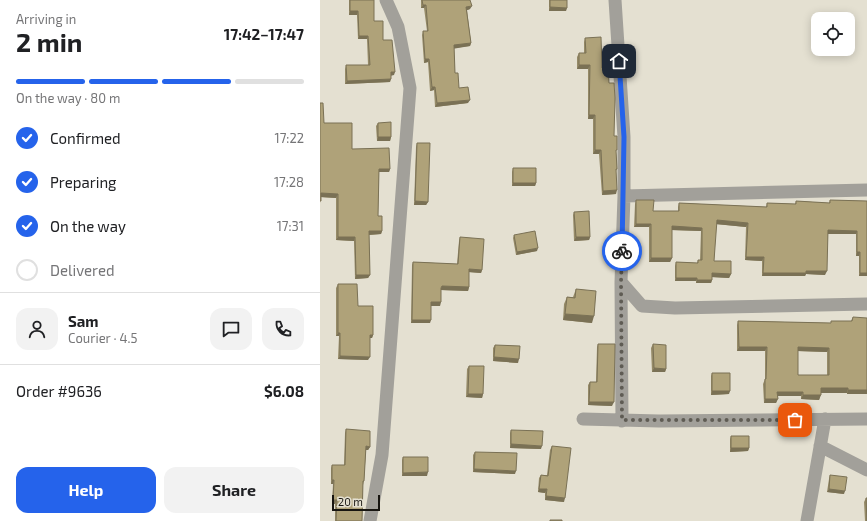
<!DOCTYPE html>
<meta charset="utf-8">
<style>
:root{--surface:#fff;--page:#f2f2f2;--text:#202124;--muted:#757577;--line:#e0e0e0;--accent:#2563eb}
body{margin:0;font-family:"Exo 2",sans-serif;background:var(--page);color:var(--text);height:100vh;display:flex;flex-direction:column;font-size:15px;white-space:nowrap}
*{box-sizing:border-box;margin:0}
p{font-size:13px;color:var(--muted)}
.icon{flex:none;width:22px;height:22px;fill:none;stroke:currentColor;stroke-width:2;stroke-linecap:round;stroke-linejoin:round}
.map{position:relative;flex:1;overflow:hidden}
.sheet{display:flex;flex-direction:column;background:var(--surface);width:320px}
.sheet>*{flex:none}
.fabs{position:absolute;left:491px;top:12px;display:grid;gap:8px}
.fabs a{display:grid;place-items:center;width:44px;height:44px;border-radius:8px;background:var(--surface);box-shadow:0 2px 10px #0003;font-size:20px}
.scale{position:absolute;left:12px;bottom:10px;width:48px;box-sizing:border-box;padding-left:4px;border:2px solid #171510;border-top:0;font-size:11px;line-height:14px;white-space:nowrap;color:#171510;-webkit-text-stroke:3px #e4e0d1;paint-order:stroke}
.pin{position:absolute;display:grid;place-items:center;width:34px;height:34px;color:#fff;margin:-17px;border-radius:8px;box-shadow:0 2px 6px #0006}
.courier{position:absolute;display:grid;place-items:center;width:40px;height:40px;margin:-20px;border:3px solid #2563eb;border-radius:50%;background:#fff;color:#222;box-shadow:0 1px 5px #0007}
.headline em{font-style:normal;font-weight:700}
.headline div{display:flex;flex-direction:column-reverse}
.headline{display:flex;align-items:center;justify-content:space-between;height:68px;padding:0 16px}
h1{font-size:26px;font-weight:700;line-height:30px}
.bar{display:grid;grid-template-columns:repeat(4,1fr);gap:6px 4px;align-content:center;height:48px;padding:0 16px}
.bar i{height:5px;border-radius:3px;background:var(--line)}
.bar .selected{background:var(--accent)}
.bar p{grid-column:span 4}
.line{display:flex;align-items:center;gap:10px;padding:0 16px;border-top:1px solid var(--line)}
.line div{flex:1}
.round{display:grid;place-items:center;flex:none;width:42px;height:42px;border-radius:12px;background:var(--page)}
ol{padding:0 16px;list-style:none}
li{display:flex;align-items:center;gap:12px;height:44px}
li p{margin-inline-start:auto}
li .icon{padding:4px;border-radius:50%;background:var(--accent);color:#fff;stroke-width:4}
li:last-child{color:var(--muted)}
li i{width:22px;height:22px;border:2px solid var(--line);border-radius:50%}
.primary-button{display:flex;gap:8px;margin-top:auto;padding:8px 16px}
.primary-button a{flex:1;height:46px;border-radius:12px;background:var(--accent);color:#fff;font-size:16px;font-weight:700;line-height:46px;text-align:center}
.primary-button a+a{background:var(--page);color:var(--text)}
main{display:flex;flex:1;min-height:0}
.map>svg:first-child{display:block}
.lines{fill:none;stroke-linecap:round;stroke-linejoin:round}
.minor{stroke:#a2a09a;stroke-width:13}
.wall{fill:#968b68;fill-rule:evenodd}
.shaded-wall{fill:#7a7155}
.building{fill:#afa279;stroke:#7a7155;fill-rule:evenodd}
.done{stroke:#5f5c54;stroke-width:4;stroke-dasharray:0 7.2}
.route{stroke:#2563eb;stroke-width:5}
</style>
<main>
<section class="sheet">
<div class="headline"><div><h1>2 min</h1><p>Arriving in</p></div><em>17:42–17:47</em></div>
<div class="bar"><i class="selected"></i><i class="selected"></i><i class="selected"></i><i></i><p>On the way · 80 m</p></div>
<ol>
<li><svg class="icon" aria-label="check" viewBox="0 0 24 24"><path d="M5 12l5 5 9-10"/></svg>Confirmed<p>17:22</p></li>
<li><svg class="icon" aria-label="check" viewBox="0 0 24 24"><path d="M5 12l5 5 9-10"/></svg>Preparing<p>17:28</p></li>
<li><svg class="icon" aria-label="check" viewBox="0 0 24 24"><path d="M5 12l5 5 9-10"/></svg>On the way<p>17:31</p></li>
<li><i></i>Delivered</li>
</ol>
<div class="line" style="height:72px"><a class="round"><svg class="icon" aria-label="person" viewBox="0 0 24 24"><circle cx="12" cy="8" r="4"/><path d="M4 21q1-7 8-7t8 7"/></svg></a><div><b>Sam</b><p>Courier · 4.5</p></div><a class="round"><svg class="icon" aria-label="chat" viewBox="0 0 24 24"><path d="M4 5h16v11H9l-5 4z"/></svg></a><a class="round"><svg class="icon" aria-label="phone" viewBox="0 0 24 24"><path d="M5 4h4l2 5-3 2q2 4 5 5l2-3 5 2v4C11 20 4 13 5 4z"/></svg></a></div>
<div class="line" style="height:52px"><div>Order #9636</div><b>$6.08</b></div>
<div class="primary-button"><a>Help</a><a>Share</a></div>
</section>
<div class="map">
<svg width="547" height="521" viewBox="0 0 547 521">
<rect width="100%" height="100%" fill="#e4e0d1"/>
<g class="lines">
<path class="minor" d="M295,0L304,137V196L301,282L302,421
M304,196L547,190
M301,282L322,306L355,308L547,304
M263,419L339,421L547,419
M500,446L547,470
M50,521L62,455L90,88L78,27L66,0
M487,521L505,419"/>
</g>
<path class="wall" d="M29,0H54V21L63,40L74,75H71L70,82L25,84V69L26,65H48L47,39H38L37,15H29Z
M101,0H150V9L147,10L151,43L150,46L134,48L135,73L139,88L148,103L115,107L114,90L110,91L108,62L104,63L102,35L103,31H107L104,8H101Z
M229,0H247L246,11H229Z
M265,38L282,68L289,83L294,136L296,153L297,169L296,171V194L282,195L279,154H273V119H268V69H257V57L259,53H264V42Z
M0,103L4,123L32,149L70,169L69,172H59L58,216L62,231L61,234L49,235L50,275L48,278L35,279L34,241L16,240V198L1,197L0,203Z
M58,123L71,137L70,141H57L56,126Z
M97,143L108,202L106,205H94L96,147Z
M193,168L216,183L215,186H192V172Z
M316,200L333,211H358V207L359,203L446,207L447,203L475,204L476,201L509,203L510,200L547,201V276H539V256H536V234H508L505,275L486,274L485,276H442V261L425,260L426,227L396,224L394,261L411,274L409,278L392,277V280L391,283H376V281H355V266L356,262L377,263L378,260H380L381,231L352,230V258L350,262H329V227H314L315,204Z
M254,212L270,237L269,240L254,241L253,215Z
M194,235L217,251L196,255L193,238Z
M140,237L162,270L161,273L149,272V287L148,291L121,290L120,306H111L110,323H91L92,265L93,262L137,264L139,241Z
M18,284L38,306L53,335L52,338H50L48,360L18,359L19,336H16V288Z
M256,289L272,323L243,320L244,304L247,297H253Z
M533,317L547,394H527V393H501L499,400L481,399V396H458L456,403H444L443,384L445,379V351H417V325L418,321L511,323V321H531ZM478,351L507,352V375H478Z
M278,344L292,406L268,405V385L270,382H276L277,347Z
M333,344L346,369L345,372H332L331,348Z
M175,345L198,363L173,361V348Z
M149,366L163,394L162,398L146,397L147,369Z
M392,373L409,394L391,395V376Z
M26,429L50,447L48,450H46L44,481L43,485L42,521H15V504H12L13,484H11V468L12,465H24L25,433Z
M191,430L221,449L190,448V433Z
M411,436L429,448L428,451L410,452V439Z
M232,446L244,502L225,500V493L218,492L219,478L221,475H227L230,450Z
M155,452L195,474L153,472V455Z
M83,457L107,476H82V460Z
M510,475L524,494L507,492L509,479Z
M546,498L547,521H545L544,502Z"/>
<path class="shaded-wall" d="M103,5H106L104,8H101Z
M152,6L150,9L145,11L146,7Z
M230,7L247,8L246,11H229Z
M30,11H38L37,15H29Z
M39,36H48L47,39H38Z
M151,43L150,46L132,49L134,45Z
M105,59H109L108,62L104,63Z
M259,65H270L268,69H257Z
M71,72H75L74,75L70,76Z
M71,79L70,82L25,84L27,81Z
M112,87H115L114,90L110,91Z
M150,100L148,103L115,107L117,103Z
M269,115H275L273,119H268Z
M58,137H71L70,141H57Z
M275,150H281L279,154H273Z
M59,169H70L69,172H57Z
M193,183H216L215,186H192Z
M297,190L296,194L282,195L283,191Z
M1,193L18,194L16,198L0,197Z
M95,201L108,202L106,205H94Z
M397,220L428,223L426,227L395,224Z
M316,224H331L329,227H314Z
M352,226L382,228L381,231L351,230Z
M508,230L537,231L536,234H507Z
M49,231H62L61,234L47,235Z
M18,237H35L34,241L16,240Z
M256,237H270L269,240L254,241Z
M218,248L217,251L196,255L197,252Z
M537,252H540L539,256H536Z
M426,257H444L442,261L425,260Z
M331,258H352L350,262H329Z
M149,269L162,270L161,273L148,272Z
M486,271H507L505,275L486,274L485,276H442L443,273Z
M392,273L411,274L409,278L391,277Z
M540,273H547V276H539Z
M36,275H50L48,278L35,279Z
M356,278H377L376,281H355Z
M377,280H392L391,283H376Z
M122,286L149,287L148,291L121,290L120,291Z
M111,302H121L120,306H110Z
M245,314L274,316L272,323L243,320Z
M92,320H111L110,323H91Z
M18,333H20L19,336H16Z
M50,335H53L52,338H49Z
M419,347H447L445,351H417Z
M478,347L509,348L507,352L477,351Z
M20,356L50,357L48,360L18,359Z
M174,357L199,359L198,363L173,361Z
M334,368L346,369L345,372H332Z
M501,388H528L527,393H499Z
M528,390H547V394H527Z
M392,391H410L409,394L391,395Z
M457,392H483L481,396H456Z
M148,394H163L162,398L146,397Z
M483,395H501L499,400L481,399Z
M445,399H458L456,403H444Z
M269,402H294L292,406L268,405Z
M191,444L222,446L221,449L190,448Z
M46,446L50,447L48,450H45Z
M411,448H429L428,451L410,452Z
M154,469L196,471L195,474L153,472Z
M108,472L107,476H82L83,473Z
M12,480H14L13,484H11Z
M219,489H227L225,493L218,492Z
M509,489L525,491L524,494L507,492Z
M226,496L245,498L244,502L225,500Z
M13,500H17L15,504H12Z"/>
<path class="building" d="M30,0H54V21H63V40H72L75,72H71V79L27,81L26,65H50L48,36H39L38,11H30Z
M102,0H150L152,6L146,7L151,43L134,45L135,73H138L139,88L148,87L150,100L117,103L115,87H112L109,59H105L103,31H108L106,5H103Z
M230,0H247V8L230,7Z
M281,37L282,68H288L289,83H294L295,98L294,136H297V150H296L297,169H296L297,190L283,191L281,150H275V115H269L270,65H259V53H266L265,38Z
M0,103H3L4,123H32V149L69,148L70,169H59L58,216H62V231H49L50,275H36L35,237H18V194L1,193V201H0Z
M71,122V137H58V123Z
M97,143H110L108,202L95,201Z
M193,168H216V183H193Z
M316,200H334L333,211H359V203L447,207V203L476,204V201L510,203V200L547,201V273H540V252H537V231L508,230L507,271H486V273H443L444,257H426L428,223L397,220L394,261H411V274L392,273V280H377V278H356V262L378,263V260H382V228L352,226V258H331V224H316Z
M269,211L270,237H256L254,212Z
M215,231L218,248L197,252L194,235Z
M140,237L164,239L162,270L149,269V287L122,286L121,288V302H111V320H92L93,262L138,264Z
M18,284H37L38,306H53V335H50V357L20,356V333H18Z
M256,289L276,291L274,316L245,314L247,297L255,298Z
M533,317L547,318V390H528V388H501V395H483V392H457L458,399H445V379H446L447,347H419L418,321L511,323V321H532ZM478,347L509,348V375H478Z
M278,344H295L294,402H269L270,382H277Z
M333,344L346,345V369L334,368Z
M175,345L200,346L199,359L174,357Z
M149,366H164L163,394H148Z
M392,373H410V391H392Z
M26,429L50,431V447L46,446L44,481H43L42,521H16L17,500H13L14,480H12V465H25Z
M191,430L223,431L222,446L191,444Z
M411,436H429V448H411Z
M232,446L251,448L245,498L226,496L227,489H219L221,475L228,476Z
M155,452L197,453L196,471L154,469Z
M83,457H108V472L83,473Z
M510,475L527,477L525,491L509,489Z
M546,498H547V521Z
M230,520H242V521H230Z"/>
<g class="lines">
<path class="done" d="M302,251L301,282L302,420H475"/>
<path class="route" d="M299,61L304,137L302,251"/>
</g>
</svg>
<div class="fabs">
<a><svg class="icon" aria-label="locate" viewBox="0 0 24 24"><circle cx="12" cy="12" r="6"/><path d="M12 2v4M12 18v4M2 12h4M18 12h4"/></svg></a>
</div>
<div class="scale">20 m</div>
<div class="pin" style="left:475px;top:420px;background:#ea580c"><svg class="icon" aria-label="bag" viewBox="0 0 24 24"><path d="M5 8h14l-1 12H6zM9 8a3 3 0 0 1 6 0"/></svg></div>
<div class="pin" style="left:299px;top:61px;background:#1f2937"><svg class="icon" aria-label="home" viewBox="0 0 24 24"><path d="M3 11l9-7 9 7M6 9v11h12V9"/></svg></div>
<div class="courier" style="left:302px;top:251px"><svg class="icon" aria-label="bike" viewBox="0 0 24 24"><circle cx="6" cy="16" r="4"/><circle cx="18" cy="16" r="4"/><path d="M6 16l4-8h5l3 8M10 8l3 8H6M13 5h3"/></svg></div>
</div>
</main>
